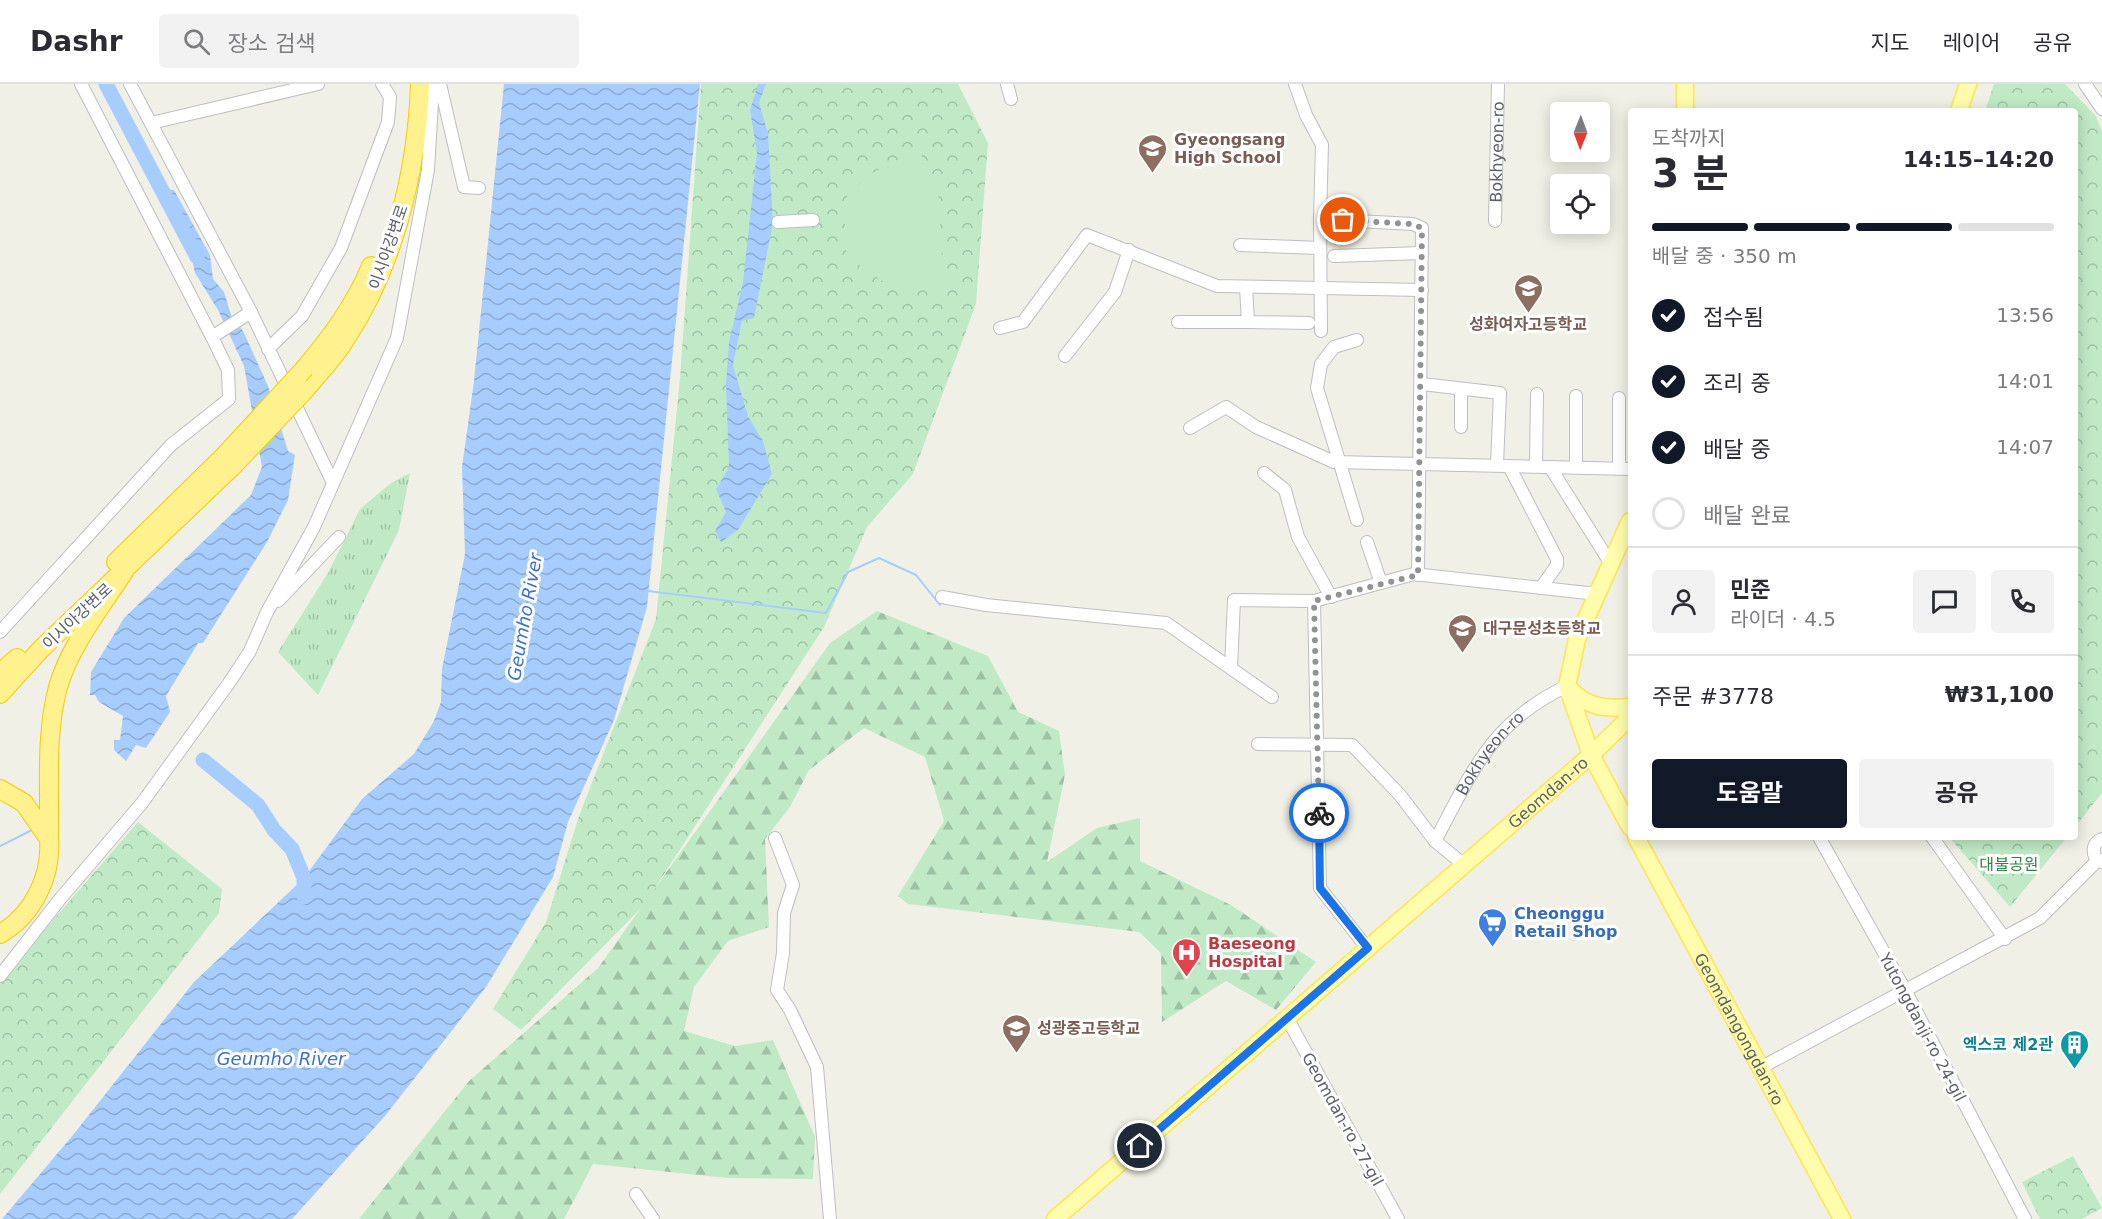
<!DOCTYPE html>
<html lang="ko">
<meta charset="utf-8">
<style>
:root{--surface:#fff;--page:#f2f2f3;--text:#2b2b33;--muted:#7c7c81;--line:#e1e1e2;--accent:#111827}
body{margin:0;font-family:"DejaVu Sans","Noto Sans KR",sans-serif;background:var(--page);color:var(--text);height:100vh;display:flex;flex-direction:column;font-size:22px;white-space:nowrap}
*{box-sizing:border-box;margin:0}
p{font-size:20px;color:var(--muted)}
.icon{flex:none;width:33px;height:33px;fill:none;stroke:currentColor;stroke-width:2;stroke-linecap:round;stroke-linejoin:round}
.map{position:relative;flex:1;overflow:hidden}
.details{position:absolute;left:1628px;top:24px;width:450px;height:732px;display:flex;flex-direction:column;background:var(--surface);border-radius:6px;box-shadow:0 3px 15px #0003}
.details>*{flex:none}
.needle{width:39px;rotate:181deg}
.controls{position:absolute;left:1550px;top:18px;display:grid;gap:12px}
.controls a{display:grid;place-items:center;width:60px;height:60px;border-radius:6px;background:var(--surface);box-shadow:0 3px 15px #0003;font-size:30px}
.pin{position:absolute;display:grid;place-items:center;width:51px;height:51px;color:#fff;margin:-26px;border:3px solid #fff;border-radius:50%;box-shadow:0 2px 6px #0007}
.courier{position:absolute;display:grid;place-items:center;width:60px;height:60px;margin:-30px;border:4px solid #1a73e8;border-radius:50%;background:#fff;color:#222;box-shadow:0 2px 8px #0007}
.head em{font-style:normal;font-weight:700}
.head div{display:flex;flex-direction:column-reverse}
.head{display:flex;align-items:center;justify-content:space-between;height:102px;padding:0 24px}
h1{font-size:39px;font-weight:700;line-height:45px}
.bar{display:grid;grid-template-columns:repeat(4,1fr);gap:9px 6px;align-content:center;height:72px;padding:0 24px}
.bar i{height:8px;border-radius:4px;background:var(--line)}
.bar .selected{background:var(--accent)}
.bar p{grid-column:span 4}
.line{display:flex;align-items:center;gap:15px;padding:0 24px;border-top:2px solid var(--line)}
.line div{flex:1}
.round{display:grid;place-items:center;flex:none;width:63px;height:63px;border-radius:6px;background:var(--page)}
ol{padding:0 24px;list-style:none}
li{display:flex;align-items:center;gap:18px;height:66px}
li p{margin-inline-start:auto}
li .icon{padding:6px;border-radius:50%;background:var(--accent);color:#fff;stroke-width:4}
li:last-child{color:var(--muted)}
li i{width:33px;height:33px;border:3px solid var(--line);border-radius:50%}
.action{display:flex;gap:12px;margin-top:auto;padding:12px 24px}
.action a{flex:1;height:69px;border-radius:6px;background:var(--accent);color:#fff;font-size:24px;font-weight:700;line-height:69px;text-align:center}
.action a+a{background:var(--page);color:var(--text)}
header{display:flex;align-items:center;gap:36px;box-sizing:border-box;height:84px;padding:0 30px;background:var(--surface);border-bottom:2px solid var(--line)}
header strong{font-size:28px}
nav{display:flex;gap:33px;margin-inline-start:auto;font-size:21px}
.search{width:420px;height:54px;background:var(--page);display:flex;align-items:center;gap:15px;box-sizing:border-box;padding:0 21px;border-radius:6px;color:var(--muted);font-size:22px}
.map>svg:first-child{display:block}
.grass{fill:url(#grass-tufts)}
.forest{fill:url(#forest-firs)}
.park{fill:url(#park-crowns)}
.pitch{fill:#c0eac6}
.water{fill:url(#water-waves)}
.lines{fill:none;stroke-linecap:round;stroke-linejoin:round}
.stream{stroke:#a7cdff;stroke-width:2}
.river{stroke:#a7cdff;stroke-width:15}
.minor-casing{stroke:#bdbec5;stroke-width:14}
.major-casing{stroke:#fee551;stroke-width:19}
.highway-casing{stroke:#f6ca00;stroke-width:20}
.minor{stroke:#fff;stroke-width:12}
.major{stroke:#fffdac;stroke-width:16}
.highway{stroke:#fff28e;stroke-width:18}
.highway-bridge-casing{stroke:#f6ca00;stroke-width:20;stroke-linecap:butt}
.highway-bridge{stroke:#fff28e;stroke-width:18}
.done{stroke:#919293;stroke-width:6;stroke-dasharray:0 10.8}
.route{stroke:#1a73e8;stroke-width:8}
.labels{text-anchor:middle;stroke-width:6;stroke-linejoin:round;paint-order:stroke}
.education-label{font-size:16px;font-weight:bold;fill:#785e54;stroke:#fff;text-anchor:start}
.street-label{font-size:16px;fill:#5d6067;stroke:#fff}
.park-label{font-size:16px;fill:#2d863d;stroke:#fff}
.shop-label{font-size:16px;font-weight:bold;fill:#366cbe;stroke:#fff;text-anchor:start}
.health-label{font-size:16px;font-weight:bold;fill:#be3a42;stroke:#fff;text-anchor:start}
.culture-label{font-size:16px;font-weight:bold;fill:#0d838f;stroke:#fff;text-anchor:end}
.water-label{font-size:18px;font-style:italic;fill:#3d71cf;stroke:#fff}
</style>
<header>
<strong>Dashr</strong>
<div class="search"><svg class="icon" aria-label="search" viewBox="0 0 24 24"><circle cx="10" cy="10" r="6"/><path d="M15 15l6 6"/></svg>장소 검색</div>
<nav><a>지도</a><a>레이어</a><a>공유</a></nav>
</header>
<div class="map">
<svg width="2102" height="1135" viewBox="0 0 2102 1135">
<defs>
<pattern id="grass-tufts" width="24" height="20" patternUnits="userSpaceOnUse" patternTransform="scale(1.5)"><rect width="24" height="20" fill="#c0eac6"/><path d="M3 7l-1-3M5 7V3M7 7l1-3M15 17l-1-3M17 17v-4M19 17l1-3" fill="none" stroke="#9fc1a5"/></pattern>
<pattern id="forest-firs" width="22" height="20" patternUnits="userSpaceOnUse" patternTransform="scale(1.5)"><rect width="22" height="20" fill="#c0eac6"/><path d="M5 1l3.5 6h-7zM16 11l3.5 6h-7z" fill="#9fc1a5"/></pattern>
<pattern id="park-crowns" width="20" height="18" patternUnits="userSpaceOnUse" patternTransform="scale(1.5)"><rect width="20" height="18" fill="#c0eac6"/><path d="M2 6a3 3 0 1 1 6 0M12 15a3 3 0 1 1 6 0" fill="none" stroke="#9fc1a5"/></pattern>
<pattern id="water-waves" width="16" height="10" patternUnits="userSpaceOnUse" patternTransform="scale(1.5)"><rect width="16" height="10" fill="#a7cdff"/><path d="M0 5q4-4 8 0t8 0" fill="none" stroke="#8baad2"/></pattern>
</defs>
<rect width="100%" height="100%" fill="#f1f0e6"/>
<path class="grass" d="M410,389L399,446L318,611L278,568L328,489L360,425L391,399Z"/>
<path class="forest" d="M877,527L988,572L1018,628L1059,647L1065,691L1047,778L1097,744L1140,734V777L1231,821L1316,878L1276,926L1226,897L1162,938L1161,869L1139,848L908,820L898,812L944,737L925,673L864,644L809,686L790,723L765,755L769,843L728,857L694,903L684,947L735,962L773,956L815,1053L813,1095L727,1094L593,1080L564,1135H359L469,997L598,884L830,559Z"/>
<path class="park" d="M701,0H958L988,59L976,220L913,390L867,443L824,543L644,821L521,946L493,925L546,838L579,732L656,535L680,294Z
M1994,0H2065L2096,32L2102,47V709L2075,743L2074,27H1985Z
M138,738L222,805L219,829L0,1110V897Z
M1949,753H2067L2010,823Z
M2073,1072L2102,1124L2082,1135H2040L2022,1098Z"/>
<path class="pitch" d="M921,64L923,85L938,104L944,206L888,201L859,181L844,164L846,114L866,92Z"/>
<path class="water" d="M504,0H700L647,523L614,636L568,738L553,793L486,903L385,1032L292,1135H2L73,1051L194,898L304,794L362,715L414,670L434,637L441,618L442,585L465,470L462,383L474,297Z
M758,0H766L759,19L768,49L773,139L754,234L742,237L733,281L748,332L763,357L772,390L738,446L721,458L715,447L726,428L716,405L729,384L726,300L729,258L743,198L757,68L750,26Z
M166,105L174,106L210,171L213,195L224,208L231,231L243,247L268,302L288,367L295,371L288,416L267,458L203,559H198L166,612L170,628L146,664L136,661L126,677L114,666V656H120L123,632L99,618L95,611H90L91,588L124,534L251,411L262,383L244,282L218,226L195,189L188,156Z"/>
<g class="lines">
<path class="stream" d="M648,507L826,529L848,488L879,474L916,491L940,521
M0,762L32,746"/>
<path class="river" d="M106,0L197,173
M203,676L258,721L274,746L292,765L304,794V813"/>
<defs>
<g id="minor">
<path d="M81,0L212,253"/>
<path d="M440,0L464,103L479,104"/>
<path d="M1007,0L1011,15"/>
<path d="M1295,0L1306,31L1322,61L1320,135L1413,140L1422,144L1418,491"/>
<path d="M2085,0L2102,25"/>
<path d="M151,39L318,0"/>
<path d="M1320,135L1321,247"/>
<path id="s1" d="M1495,137L1498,0"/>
<path d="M778,138L813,136"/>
<path d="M1240,161L1320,164"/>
<path d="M1334,172L1422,169"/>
<path d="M1246,203L1248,238L1309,239"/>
<path d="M251,228L333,399"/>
<path d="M1178,238H1248"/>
<path d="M1000,244L1023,238L1087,151L1217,202L1422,206"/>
<path d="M1357,256L1334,263L1321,280L1317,304L1357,436"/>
<path d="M268,265L302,232L341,164L388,38L390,13L382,0"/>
<path d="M1065,272L1115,208L1129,166"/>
<path d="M1422,300L1500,309L1497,381"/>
<path d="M1576,312V383"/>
<path d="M1461,343V305"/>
<path d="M1190,344L1226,323L1256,343L1334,378L1630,385"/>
<path d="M1509,382L1557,475V481L1541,504"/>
<path d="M1536,382L1537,310"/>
<path d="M1550,383L1611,480"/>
<path d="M1619,384V314"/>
<path d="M1264,389L1285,406L1298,453L1331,513"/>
<path d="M1367,458L1381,499"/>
<path d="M942,513L986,521L1166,539L1272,613"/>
<path d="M278,517L339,453"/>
<path d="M1314,517L1320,804L1368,865"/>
<path d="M0,548L171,361L229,315L228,286L212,253L251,228L130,0"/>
<path d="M1231,584L1234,516L1314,517L1414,490L1597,510"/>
<path d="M1258,660L1352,661L1400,711L1435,757L1463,780"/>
<path d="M1819,753L1905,906L2025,1135"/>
<path d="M1932,753L2005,855"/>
<path d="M775,754L793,801L784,829L783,869L777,906L790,926L817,983L830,1135"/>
<path d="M2102,755C2094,758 2092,765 2095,773L2102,778"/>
<path id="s2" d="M1435,757C1472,688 1491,638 1567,602"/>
<path d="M0,892L60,815L142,719L229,599L250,567L267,528L314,443L397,254L428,86L433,0"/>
<path d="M1287,934L1398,1135"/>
<path d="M1760,984L2040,834L2098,776"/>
<path d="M636,1110L653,1135"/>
</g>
<g id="major">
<path d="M1685,0V27"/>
<path d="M1959,27L1968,0"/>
<path d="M1630,437L1577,555L1567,602L1591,671L1630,743"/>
<path d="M1569,604C1587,624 1606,625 1630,623"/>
<path id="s3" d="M1636,753L1842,1135"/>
<path id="s4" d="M1055,1135L1591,671L1630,633"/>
</g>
<path id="highway" d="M305,284C331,253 355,221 371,182
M305,306C318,290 334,274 345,256C394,182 417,88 420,0
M116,478L224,372
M0,589L17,574
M0,610L41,565L234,381
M0,705L24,719L49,755C50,705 45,651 58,603C70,561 102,522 125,486
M0,850C33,831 52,792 49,755"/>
</defs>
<use href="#minor" class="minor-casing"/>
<use href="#major" class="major-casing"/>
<use href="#highway" class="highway-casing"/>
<use href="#minor" class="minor"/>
<use href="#major" class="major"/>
<use href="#highway" class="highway"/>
<defs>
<path id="highway-bridge" d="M224,372L305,284
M234,381L305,306"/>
</defs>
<use href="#highway-bridge" class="highway-bridge-casing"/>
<use href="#highway-bridge" class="highway-bridge"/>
</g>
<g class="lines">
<path class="done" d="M1319,729L1314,517L1418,491L1422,144L1413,140L1343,136"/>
<path class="route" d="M1140,1062L1368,864L1320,804L1319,729"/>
</g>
<defs>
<symbol id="school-pin" viewBox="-11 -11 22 30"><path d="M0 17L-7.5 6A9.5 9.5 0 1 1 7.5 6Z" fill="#8d6e63" stroke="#fff"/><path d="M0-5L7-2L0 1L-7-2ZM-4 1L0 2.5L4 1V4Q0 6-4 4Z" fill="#fff"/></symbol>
<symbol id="supermarket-pin" viewBox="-11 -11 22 30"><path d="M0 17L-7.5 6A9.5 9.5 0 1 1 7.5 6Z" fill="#3f7fe0" stroke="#fff"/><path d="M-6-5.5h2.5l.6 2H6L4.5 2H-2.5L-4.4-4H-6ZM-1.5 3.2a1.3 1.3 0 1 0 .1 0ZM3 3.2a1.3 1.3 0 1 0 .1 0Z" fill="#fff"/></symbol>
<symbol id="hospital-pin" viewBox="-11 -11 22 30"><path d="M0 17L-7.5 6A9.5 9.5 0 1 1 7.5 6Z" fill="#e0444e" stroke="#fff"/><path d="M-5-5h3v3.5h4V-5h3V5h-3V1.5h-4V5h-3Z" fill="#fff"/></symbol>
<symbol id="building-pin" viewBox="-11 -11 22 30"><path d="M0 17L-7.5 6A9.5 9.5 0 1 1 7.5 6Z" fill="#0f9aa8" stroke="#fff"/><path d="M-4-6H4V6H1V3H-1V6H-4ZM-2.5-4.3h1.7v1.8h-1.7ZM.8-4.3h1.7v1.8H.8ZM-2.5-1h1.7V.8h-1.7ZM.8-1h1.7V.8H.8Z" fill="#fff"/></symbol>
</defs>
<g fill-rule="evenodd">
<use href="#school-pin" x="1136" y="48" width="33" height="45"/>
<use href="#school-pin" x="1512" y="188" width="33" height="45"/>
<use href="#school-pin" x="1446" y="528" width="33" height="45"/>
<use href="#supermarket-pin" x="1476" y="822" width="33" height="45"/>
<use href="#hospital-pin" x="1170" y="852" width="33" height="45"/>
<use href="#school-pin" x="1000" y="928" width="33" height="45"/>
<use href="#building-pin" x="2058" y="944" width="33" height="45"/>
</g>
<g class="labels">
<g class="education-label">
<text x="1174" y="61">Gyeongsang<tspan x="1174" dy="18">High School</tspan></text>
<text x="1528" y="246" text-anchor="middle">성화여자고등학교</text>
<text x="1483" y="550">대구문성초등학교</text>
<text x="1037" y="950">성광중고등학교</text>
</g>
<g class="street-label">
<text dy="6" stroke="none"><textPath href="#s1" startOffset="69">Bokhyeon-ro</textPath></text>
<text transform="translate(388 163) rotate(-71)" y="6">이시아강변로</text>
<text transform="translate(77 532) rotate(-43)" y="6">이시아강변로</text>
<text dy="6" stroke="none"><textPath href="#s2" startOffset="104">Bokhyeon-ro</textPath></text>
<text dy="6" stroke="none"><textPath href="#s4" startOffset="652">Geomdan-ro</textPath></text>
<text transform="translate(1923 943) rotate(62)" y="6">Yutongdanji-ro 24-gil</text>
<text dy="6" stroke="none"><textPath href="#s3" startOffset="218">Geomdangongdan-ro</textPath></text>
<text transform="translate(1343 1035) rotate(61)" y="6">Geomdan-ro 27-gil</text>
</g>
<g class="park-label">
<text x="2009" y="786">대불공원</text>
</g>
<g class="shop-label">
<text x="1514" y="835">Cheonggu<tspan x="1514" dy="18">Retail Shop</tspan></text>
</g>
<g class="health-label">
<text x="1208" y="865">Baeseong<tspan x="1208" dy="18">Hospital</tspan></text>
</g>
<g class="culture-label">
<text x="2053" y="966">엑스코 제2관</text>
</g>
<g class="water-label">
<text transform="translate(525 533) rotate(-80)" y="6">Geumho River</text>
<text x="281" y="981">Geumho River</text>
</g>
</g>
</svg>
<div class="controls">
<a><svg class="needle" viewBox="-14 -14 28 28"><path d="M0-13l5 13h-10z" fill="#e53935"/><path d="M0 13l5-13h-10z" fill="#7c7c81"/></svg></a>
<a><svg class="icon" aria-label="locate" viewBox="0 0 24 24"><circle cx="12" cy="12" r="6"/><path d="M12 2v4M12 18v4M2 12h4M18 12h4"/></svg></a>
</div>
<div class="pin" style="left:1343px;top:136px;background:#ea580c"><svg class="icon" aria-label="bag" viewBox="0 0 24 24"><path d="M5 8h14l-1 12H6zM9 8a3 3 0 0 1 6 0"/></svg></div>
<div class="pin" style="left:1140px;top:1062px;background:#1f2937"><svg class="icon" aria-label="home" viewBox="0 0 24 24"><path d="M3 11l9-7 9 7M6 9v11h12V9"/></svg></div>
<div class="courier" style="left:1319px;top:729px"><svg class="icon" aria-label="bike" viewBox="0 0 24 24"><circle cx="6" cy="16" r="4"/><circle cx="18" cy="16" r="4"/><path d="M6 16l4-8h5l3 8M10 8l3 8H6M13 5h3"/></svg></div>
<section class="details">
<div class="head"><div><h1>3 분</h1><p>도착까지</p></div><em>14:15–14:20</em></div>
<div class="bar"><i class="selected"></i><i class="selected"></i><i class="selected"></i><i></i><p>배달 중 · 350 m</p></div>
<ol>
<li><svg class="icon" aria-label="check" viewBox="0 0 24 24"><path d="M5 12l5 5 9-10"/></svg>접수됨<p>13:56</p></li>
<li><svg class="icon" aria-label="check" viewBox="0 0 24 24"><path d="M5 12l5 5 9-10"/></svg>조리 중<p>14:01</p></li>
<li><svg class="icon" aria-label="check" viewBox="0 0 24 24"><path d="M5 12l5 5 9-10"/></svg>배달 중<p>14:07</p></li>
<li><i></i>배달 완료</li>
</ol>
<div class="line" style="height:108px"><a class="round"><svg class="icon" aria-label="person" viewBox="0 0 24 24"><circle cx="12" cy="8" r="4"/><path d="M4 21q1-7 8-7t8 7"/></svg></a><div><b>민준</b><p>라이더 · 4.5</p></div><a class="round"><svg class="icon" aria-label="chat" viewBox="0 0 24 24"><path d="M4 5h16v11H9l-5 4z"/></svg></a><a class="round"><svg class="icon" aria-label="phone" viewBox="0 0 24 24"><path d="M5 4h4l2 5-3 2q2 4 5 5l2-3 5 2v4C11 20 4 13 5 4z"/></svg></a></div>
<div class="line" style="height:78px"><div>주문 #3778</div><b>₩31,100</b></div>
<div class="action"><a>도움말</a><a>공유</a></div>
</section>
</div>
